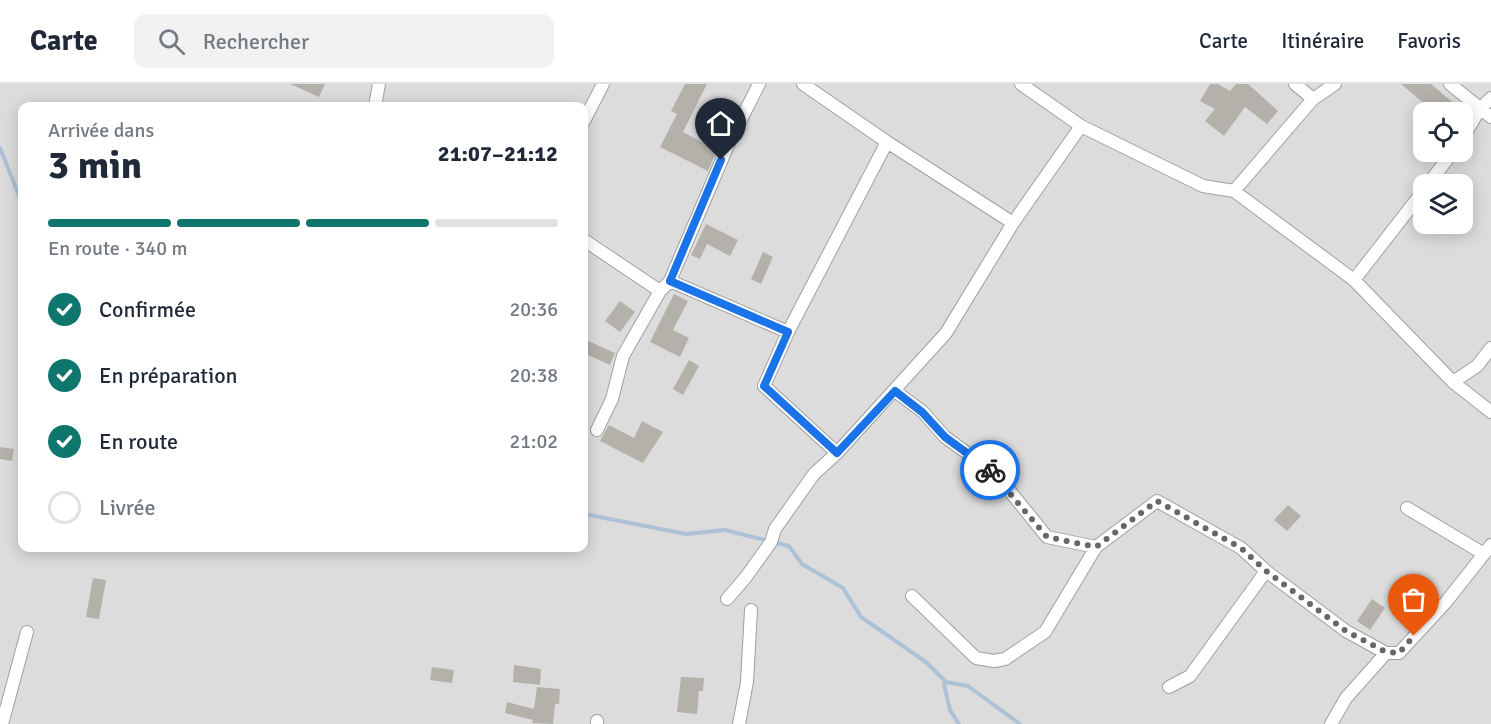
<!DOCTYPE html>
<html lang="fr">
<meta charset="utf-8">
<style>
:root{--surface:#fff;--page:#f2f2f3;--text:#1f2937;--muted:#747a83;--line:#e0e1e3;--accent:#0f766e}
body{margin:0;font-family:Signika,sans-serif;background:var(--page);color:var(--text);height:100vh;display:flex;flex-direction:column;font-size:22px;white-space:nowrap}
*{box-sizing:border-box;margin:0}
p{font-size:20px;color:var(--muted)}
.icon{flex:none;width:33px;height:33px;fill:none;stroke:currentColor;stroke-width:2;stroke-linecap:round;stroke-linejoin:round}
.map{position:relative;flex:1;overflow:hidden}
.details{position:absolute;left:18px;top:18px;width:570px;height:450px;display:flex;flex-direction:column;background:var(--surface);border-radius:12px;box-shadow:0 3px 15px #0003}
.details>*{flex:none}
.tools{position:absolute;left:1413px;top:18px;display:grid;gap:12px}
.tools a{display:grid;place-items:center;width:60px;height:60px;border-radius:12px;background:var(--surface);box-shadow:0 3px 15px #0003;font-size:30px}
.pin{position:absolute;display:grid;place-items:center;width:51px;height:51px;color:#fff;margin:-62px -26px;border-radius:50% 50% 50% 0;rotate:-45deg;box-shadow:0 0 6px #0007}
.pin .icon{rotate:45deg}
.courier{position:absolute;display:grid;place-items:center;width:60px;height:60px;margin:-30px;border:4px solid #1a73e8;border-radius:50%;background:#fff;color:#222;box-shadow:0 2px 8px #0007}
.overview em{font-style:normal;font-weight:700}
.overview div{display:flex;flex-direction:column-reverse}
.overview{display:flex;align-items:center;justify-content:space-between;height:102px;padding:0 30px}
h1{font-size:39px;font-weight:700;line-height:45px}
.bar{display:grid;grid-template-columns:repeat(4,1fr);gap:9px 6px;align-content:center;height:72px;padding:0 30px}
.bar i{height:8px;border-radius:4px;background:var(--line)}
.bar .on{background:var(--accent)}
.bar p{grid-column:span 4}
ol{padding:0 30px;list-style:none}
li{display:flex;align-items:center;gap:18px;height:66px}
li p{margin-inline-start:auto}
li .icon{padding:6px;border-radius:50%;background:var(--accent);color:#fff;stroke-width:4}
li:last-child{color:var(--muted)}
li i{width:33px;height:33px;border:3px solid var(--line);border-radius:50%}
header{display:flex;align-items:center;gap:36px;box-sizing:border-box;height:84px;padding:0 30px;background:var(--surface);border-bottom:2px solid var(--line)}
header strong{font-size:28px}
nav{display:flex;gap:33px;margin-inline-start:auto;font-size:21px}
.search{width:420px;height:54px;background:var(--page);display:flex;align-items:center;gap:15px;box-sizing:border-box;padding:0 21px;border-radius:12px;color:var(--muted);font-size:22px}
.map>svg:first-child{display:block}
.residential{fill:#dddcdc;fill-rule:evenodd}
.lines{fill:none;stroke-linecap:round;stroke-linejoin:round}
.stream{stroke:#adc2d7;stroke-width:4}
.building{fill:#b4b1aa}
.minor-casing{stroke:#a0a0a0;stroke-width:14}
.minor{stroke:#fff;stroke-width:12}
.done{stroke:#686765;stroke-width:6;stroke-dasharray:0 10.8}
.route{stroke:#1a73e8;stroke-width:8}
</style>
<header>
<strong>Carte</strong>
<div class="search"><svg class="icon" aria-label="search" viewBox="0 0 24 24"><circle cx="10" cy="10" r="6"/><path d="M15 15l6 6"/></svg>Rechercher</div>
<nav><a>Carte</a><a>Itinéraire</a><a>Favoris</a></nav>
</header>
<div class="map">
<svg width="1491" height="640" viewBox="0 0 1491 640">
<rect width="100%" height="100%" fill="#efeee7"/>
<path class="residential" d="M0,0H1491V640H0ZM22,22H584V464H22ZM1424,28H1462V68H1424ZM1424,100H1462V140H1424Z"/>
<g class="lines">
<path class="stream" d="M0,64L22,119
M584,430L686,450L725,446L789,462L802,480L843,504L861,533L926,578L946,598L968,602L1020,640
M946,598L944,600L950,626L959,640"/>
</g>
<path class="building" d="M290,0H325L319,13Z
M685,0H707L683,48L717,66L708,87L660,63L677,30L671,27Z
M1210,0H1218L1230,7L1236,0H1248L1278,27L1267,40L1245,23L1224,52L1205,37L1215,25L1200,17Z
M1401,0H1431L1456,21L1450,28H1434Z
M706,140L738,156L730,172L707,160L700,175L691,171Z
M763,168L773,173L761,200L751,195Z
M674,210L688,217L673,246L689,254L680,273L650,258Z
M620,217L635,228L620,248L605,237Z
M584,255L615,269L610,281L584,269Z
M689,276L699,282L683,311L673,305Z
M642,337L663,348L643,379L600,357L609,341L634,354Z
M0,363L14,365L12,377L0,375Z
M1288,421L1301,432L1287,447L1274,436Z
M1407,490L1429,505L1421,516L1400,501Z
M93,494L106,496L99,535L86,533Z
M1372,515L1385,524L1370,546L1357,537Z
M514,581L541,585L540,601L513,598Z
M432,583L454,586L452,599L430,596Z
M681,593L704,594L703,607H699L697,630L677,628Z
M537,603L560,605L559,620H555L553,640L532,639L533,636L505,629L507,618L534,625Z"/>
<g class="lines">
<defs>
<path id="minor" d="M803,0L887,58L1013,139
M1021,0L1081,42L1203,102L1234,107L1354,196L1453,298L1491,328
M1295,0L1313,15
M1450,0L1491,33
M375,22L379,0
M584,37L603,0
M1462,55L1480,25L1491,14
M1428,100L1453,68
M1234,107L1313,15L1335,0
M584,156L660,207
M1354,196L1424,106
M670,197L788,248
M1453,298L1477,282L1491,264
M895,307L923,328L945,353L996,390L1047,453L1096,463L1157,417L1241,464L1266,487L1346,547L1386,569H1399L1446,518L1491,461
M597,346L612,315L623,272L660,207L670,197L729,59L759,0
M837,369L764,302L788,248L887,58
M1407,424L1484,470
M912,512L976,574L994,577L1005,575L1045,548L1096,463
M727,515L746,493L771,458L775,445L814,390L837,369L946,249L1013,139L1081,42
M1169,603L1190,592L1266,487
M2,640L27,548
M597,640V637
M739,640L747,598L751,526
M1331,640L1346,614L1386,569"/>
</defs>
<use href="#minor" class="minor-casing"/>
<use href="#minor" class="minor"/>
</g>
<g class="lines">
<path class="done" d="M990,386L1047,453L1096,463L1157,417L1241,464L1266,487L1346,547L1386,568L1399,569L1414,552"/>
<path class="route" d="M721,76L670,197L788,248L764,302L837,369L895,307L922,328L945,353L990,386"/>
</g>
</svg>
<div class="tools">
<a><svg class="icon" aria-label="locate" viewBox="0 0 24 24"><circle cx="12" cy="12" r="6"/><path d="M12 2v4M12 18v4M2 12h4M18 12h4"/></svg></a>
<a><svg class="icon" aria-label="layers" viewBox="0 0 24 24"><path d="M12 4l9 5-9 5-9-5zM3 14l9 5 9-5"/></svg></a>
</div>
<div class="pin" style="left:1414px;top:552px;background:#ea580c"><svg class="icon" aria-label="bag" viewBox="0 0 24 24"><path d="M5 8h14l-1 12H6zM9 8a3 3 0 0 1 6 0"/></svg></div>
<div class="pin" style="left:721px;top:76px;background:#1f2937"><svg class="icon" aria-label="home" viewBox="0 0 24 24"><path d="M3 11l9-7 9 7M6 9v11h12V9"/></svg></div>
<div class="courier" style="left:990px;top:386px"><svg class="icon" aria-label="bike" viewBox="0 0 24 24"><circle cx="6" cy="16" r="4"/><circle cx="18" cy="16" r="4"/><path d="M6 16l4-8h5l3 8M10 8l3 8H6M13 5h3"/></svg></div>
<section class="details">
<div class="overview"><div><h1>3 min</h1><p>Arrivée dans</p></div><em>21:07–21:12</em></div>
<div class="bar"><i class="on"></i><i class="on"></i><i class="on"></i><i></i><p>En route · 340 m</p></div>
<ol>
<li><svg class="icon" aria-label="check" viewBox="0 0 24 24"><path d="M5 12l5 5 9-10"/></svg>Confirmée<p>20:36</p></li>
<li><svg class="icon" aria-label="check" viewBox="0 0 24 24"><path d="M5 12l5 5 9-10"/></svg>En préparation<p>20:38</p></li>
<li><svg class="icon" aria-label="check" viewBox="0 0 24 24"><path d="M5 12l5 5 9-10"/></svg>En route<p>21:02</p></li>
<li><i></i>Livrée</li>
</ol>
</section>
</div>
